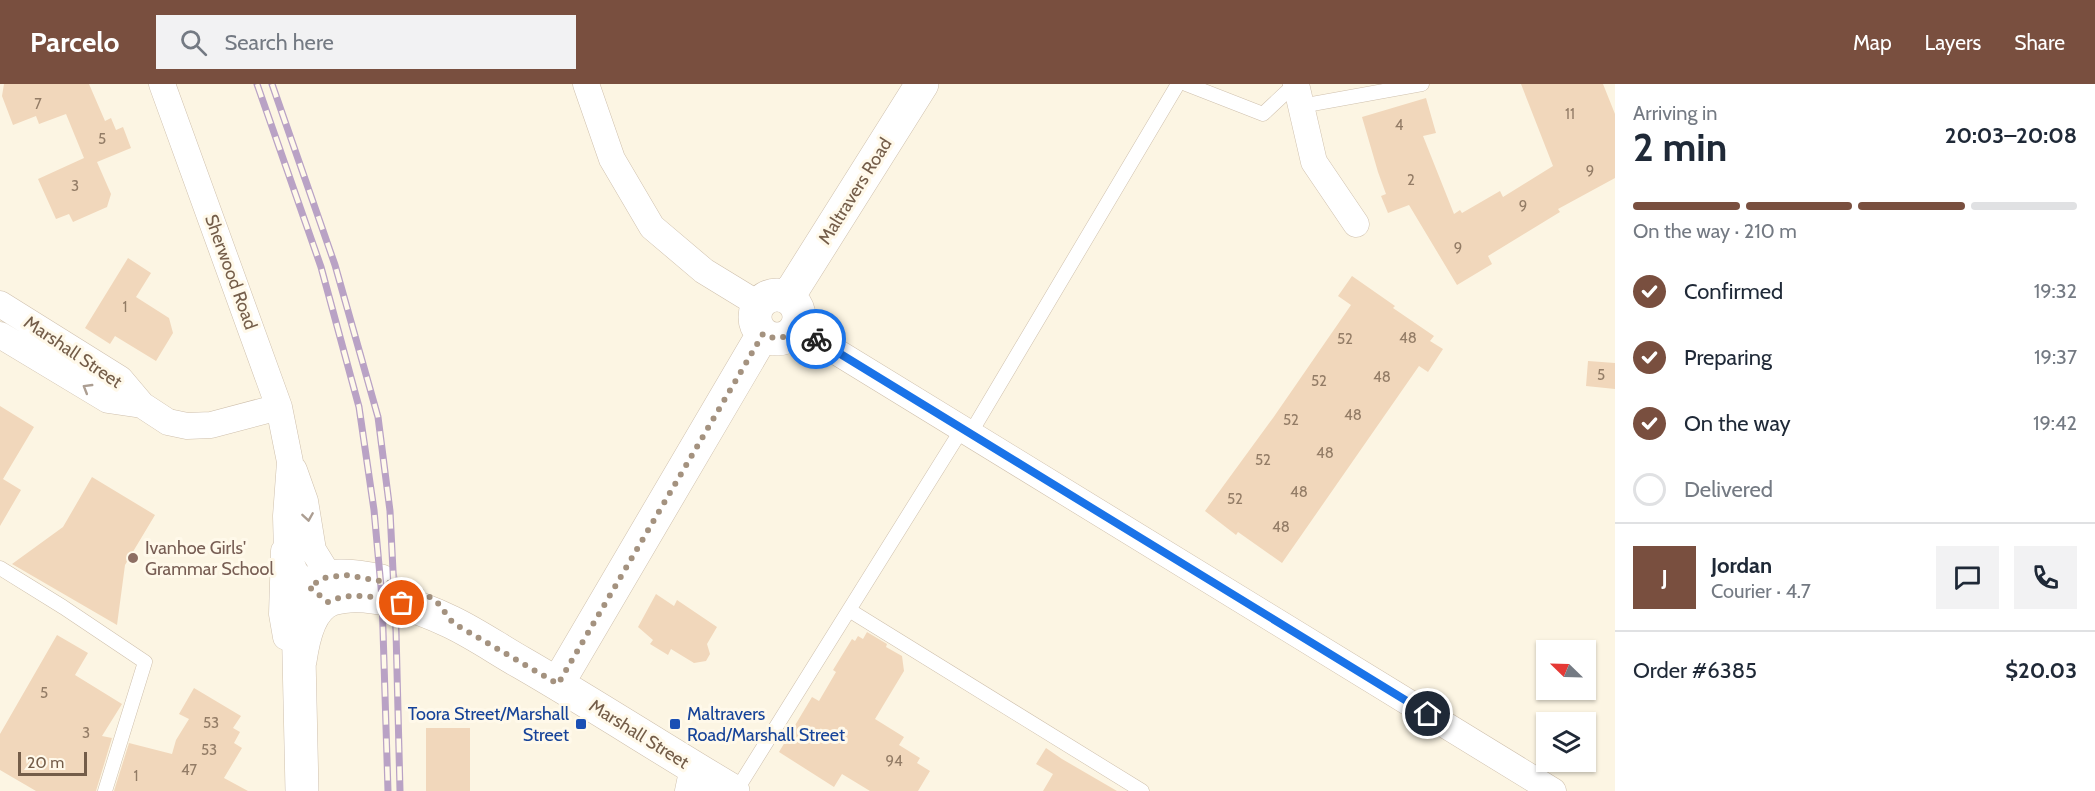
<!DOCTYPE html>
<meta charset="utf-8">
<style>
:root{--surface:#fff;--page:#f2f2f3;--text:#1f2937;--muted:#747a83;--line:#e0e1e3;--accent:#794f3f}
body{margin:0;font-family:Cabin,sans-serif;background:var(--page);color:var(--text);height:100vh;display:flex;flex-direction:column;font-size:22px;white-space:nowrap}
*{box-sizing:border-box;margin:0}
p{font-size:20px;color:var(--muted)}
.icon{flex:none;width:33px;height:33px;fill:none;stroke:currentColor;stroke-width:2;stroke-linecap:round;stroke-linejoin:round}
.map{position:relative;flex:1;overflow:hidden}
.side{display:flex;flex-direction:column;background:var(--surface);width:480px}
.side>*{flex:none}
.needle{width:39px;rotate:293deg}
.tools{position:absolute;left:1536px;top:556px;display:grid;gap:12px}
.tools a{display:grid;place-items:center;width:60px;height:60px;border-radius:0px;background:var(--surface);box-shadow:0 2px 4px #0004;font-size:30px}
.scale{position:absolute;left:18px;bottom:15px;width:69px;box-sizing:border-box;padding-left:6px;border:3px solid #745d49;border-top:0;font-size:16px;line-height:21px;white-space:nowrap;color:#745d49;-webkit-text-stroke:4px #fff9ea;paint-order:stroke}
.pin{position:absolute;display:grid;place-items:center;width:51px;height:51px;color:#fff;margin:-26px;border:3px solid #fff;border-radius:50%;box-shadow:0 2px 6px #0007}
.courier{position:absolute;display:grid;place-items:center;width:60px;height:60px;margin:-30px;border:4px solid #1a73e8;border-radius:50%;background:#fff;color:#222;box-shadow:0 2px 8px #0007}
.overview em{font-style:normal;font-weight:700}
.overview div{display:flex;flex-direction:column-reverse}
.overview{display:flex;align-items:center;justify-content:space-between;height:102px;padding:0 18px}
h1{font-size:39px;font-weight:700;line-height:45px}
.bar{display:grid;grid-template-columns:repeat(4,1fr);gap:9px 6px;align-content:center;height:72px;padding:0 18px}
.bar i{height:8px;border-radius:4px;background:var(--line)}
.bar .on{background:var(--accent)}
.bar p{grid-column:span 4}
.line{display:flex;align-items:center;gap:15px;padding:0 18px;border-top:2px solid var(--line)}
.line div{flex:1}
.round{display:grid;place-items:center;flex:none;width:63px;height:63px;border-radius:0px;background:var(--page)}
ol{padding:0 18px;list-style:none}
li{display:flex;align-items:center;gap:18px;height:66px}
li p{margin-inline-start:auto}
li .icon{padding:6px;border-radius:50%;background:var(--accent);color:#fff;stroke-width:4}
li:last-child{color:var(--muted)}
li i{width:33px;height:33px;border:3px solid var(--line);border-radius:50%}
header{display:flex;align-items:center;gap:36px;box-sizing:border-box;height:84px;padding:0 30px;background:var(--accent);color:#fff}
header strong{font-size:28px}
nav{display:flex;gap:33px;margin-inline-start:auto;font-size:21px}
.search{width:420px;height:54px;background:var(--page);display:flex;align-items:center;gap:15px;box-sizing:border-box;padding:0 21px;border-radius:0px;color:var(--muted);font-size:22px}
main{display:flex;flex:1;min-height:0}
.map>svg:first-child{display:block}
.building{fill:#f1d7bb}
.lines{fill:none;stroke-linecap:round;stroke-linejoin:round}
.service-casing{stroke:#cfc0ad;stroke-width:15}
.minor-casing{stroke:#cfc0ad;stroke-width:27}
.tertiary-casing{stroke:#cfc0ad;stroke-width:34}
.service{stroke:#fff;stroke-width:14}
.minor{stroke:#fff;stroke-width:26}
.tertiary{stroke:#fff;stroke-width:33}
.rail-casing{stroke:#b9a2c5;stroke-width:7}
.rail{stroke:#fff9ea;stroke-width:4.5;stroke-dasharray:14;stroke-linecap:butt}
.oneway{stroke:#ac9e92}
.done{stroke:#a4927f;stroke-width:6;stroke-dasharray:0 10.8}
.route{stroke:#1a73e8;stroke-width:8}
.education-dot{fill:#8d6e63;stroke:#fff9ea;stroke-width:2}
.transit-dot{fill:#1a4fb4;stroke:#fff9ea;stroke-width:2}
.labels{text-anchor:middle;stroke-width:6;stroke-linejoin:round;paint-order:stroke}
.number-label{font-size:15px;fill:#937c66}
.street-label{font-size:18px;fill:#745d49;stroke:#fff9ea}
.education-label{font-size:18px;fill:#785e54;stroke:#fff9ea;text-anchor:start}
.transit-label{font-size:18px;fill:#164399;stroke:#fff9ea;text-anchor:end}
</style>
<header>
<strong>Parcelo</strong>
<div class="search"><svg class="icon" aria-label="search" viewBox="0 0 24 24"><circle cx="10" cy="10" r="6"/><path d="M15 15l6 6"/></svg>Search here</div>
<nav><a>Map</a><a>Layers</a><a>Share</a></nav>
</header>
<main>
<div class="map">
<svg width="1615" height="707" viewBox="0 0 1615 707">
<rect width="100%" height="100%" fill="#fcf5e3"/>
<path class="building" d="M4,0H89L105,37L111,34L116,46L123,43L131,64L97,78L111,110L107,123L73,138L69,130L56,135L38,95L84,74L66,30L39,40L36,32L13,41L2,12Z
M1521,0H1603L1615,30V94L1558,125L1560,128L1488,172L1492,180L1457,201L1409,121L1388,129L1381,112L1386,110L1378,88L1362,33L1426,14L1436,49L1423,52L1454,130L1460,126L1462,129L1500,107L1503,113L1553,82Z
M128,174L151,189L136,213L169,234L173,249L156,277L115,252L110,260L85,244Z
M1352,192L1395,222L1393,224L1434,252L1430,257L1443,265L1428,288L1419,282L1282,479L1238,448L1236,451L1205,427L1273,334L1351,221L1338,212Z
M1588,277L1615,279V305L1586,302Z
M0,322L34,343L3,395L21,406L0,442Z
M92,393L155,431L125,481L117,541L12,480L63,443Z
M656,510L674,522L677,516L717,543L707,560L710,570L706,577L694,579L671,565L668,571L650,560L653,556L638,543Z
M867,548L887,560L886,563L902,572L904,587L875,635L904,653L899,661L920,674L917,679L930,687L918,707H870L842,690L834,703L779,668L812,613L819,617L836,588L833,586L852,555L855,557L858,552L863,555Z
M57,551L88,569L75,591L122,620L102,652L112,654L96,707H36L0,686V650Z
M194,604L241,632L233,644L240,648L234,659L242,664L224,694L248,707H114L129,659L172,670L176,656L189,635L179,630Z
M426,644H470V707H426Z
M1046,664L1062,675L1117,707H1043L1053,690L1036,680Z"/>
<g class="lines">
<defs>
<path id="service" d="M1186,0L1263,30L1295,0
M1301,22L1422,0
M970,350L1178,0
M0,484L63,523L145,578L105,707
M849,526L1142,707
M736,707L962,345"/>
<path id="minor" d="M162,0L279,323L290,378L286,432L287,469L295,488L309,503
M586,0L612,75L652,143L704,187L758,220
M1296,0L1314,78L1356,140
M0,220L120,295L142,321L168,338L187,342L211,341L279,323
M796,243L1553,707
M0,251L108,316L142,321
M294,386L305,417L313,466L329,492
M284,467L282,530L286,553
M688,707L693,683"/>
<path id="tertiary" d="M755 233a22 22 0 1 1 44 0a22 22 0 1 1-44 0Z
M788,213L922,0
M300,577C303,556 309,523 332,515C367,504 420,523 451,538C476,550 499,566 522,579C593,620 662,665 733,707
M558,599L763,250
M302,707L298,527C300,482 352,491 381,497"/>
</defs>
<use href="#service" class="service-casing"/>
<use href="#minor" class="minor-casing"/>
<use href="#tertiary" class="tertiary-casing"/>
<use href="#service" class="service"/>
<use href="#minor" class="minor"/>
<use href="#tertiary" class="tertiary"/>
<defs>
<path id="rail" d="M257,0L321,183L359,323L374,426L382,514L388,707
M272,0L335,181L378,333L390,427L396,547L400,707"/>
</defs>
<use href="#rail" class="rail-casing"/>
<use href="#rail" class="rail"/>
</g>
<defs><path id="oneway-chevron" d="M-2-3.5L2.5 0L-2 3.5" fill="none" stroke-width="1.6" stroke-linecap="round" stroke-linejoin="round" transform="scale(1.5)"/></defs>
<g class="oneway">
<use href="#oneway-chevron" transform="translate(87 304) rotate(-149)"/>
<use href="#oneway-chevron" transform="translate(308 433) rotate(81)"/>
</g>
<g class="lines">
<path class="done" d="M402,519C380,513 349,507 328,518L309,503L324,494L346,491L386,498L419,506L437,518L453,539L558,600L763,250C776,257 787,255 796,243L816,255"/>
<path class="route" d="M816,255L1428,630"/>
</g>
<circle class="education-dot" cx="133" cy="474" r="6"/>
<g class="transit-dot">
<rect x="575" y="634" width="12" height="12" rx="3"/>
<rect x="669" y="634" width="12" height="12" rx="3"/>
</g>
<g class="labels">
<g class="number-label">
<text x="38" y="25">7</text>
<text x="1570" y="35">11</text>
<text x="1399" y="46">4</text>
<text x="102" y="60">5</text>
<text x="1590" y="92">9</text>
<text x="1411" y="101">2</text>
<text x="75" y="107">3</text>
<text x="1523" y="127">9</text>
<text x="1458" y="169">9</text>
<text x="125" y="228">1</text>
<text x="1408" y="259">48</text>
<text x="1345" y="260">52</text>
<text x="1601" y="296">5</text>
<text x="1382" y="298">48</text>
<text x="1319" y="302">52</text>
<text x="1353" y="336">48</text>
<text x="1291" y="341">52</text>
<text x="1325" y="374">48</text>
<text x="1263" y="381">52</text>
<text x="1299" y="413">48</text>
<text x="1235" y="420">52</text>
<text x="1281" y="448">48</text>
<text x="44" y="614">5</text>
<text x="211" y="644">53</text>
<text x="86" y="654">3</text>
<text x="209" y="671">53</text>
<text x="894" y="682">94</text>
<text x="189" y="691">47</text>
<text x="136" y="697">1</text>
</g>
<g class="street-label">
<text transform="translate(855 107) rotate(-58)" y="6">Maltravers Road</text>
<text transform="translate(231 188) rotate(70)" y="6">Sherwood Road</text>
<text transform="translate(73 268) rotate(34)" y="6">Marshall Street</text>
<text transform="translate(639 650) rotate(32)" y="6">Marshall Street</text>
</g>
<g class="education-label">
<text x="145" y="470">Ivanhoe Girls'<tspan x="145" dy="21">Grammar School</tspan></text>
</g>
<g class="transit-label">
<text x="569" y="636">Toora Street/Marshall<tspan x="569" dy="21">Street</tspan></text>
<text x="687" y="636" text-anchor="start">Maltravers<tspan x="687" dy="21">Road/Marshall Street</tspan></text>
</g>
</g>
</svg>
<div class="tools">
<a><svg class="needle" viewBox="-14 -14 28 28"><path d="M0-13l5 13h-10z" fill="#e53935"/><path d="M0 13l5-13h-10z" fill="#747a83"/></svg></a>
<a><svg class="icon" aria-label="layers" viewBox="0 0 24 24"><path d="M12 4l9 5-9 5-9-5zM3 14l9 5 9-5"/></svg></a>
</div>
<div class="scale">20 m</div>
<div class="pin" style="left:402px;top:519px;background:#ea580c"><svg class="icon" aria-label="bag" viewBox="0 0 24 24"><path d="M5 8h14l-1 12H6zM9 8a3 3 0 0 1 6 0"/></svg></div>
<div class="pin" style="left:1428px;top:630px;background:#1f2937"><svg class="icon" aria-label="home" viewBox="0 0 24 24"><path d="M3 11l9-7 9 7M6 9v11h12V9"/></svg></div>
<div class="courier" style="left:816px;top:255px"><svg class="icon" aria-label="bike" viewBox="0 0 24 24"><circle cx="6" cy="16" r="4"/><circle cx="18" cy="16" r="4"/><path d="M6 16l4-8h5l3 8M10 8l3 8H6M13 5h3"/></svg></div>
</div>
<section class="side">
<div class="overview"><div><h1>2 min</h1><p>Arriving in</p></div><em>20:03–20:08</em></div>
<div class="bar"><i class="on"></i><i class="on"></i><i class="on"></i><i></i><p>On the way · 210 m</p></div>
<ol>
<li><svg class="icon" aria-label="check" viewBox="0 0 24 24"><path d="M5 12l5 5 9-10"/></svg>Confirmed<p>19:32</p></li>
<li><svg class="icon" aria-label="check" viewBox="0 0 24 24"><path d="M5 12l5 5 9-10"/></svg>Preparing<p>19:37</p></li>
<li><svg class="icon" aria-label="check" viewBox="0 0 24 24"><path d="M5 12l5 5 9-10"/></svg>On the way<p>19:42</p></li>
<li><i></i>Delivered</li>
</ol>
<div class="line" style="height:108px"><b class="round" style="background:var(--accent);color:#fff">J</b><div><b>Jordan</b><p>Courier · 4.7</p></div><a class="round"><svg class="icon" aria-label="chat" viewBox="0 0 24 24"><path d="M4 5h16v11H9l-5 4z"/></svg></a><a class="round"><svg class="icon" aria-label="phone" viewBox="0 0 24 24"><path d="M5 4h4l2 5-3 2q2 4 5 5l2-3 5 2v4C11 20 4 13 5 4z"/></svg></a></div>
<div class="line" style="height:78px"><div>Order #6385</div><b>$20.03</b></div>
</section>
</main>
